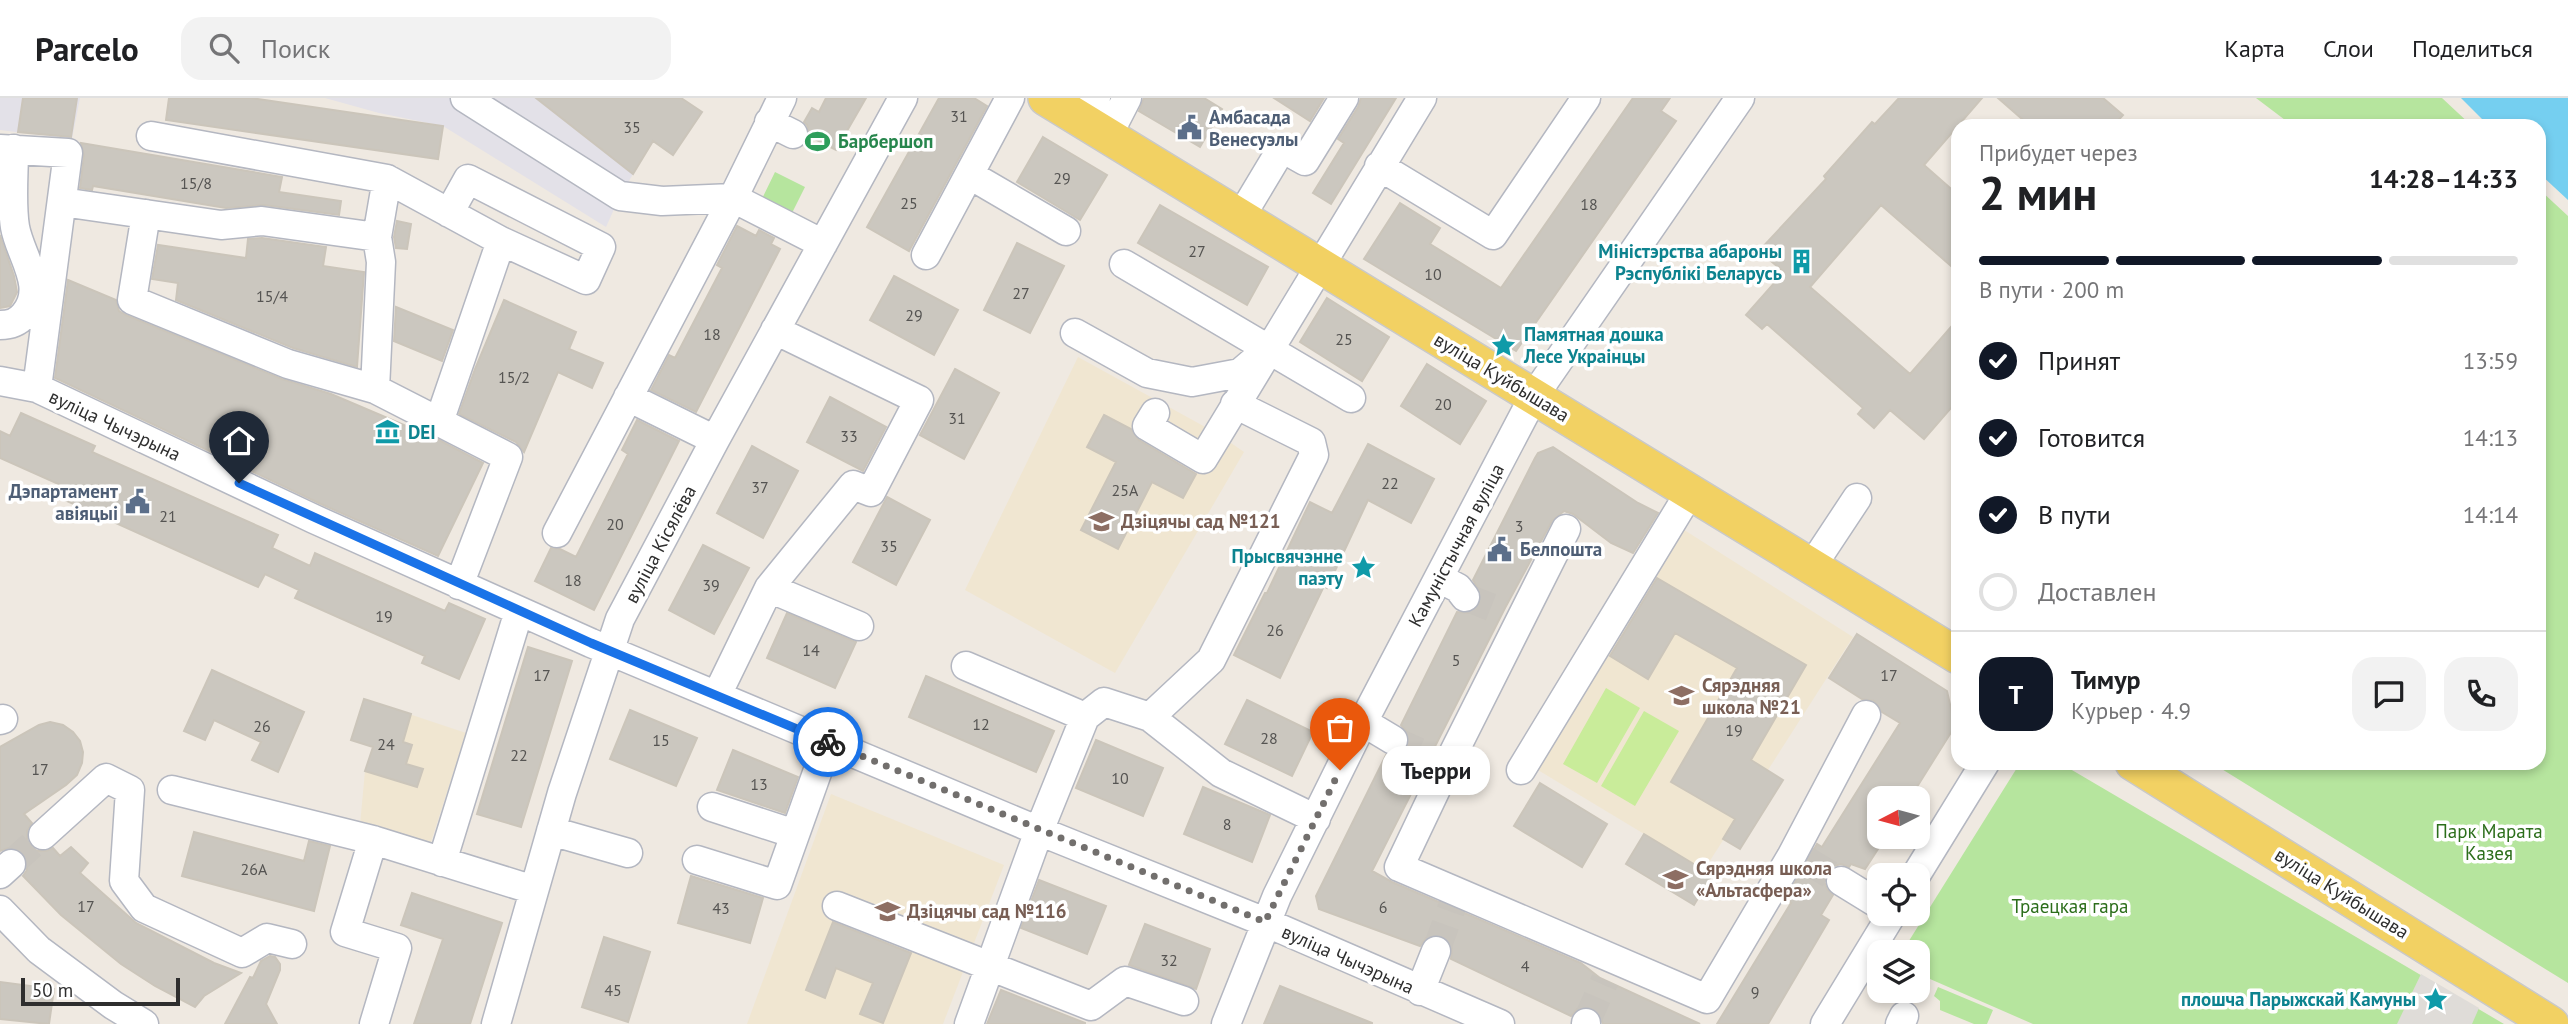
<!DOCTYPE html>
<html lang="ru">
<meta charset="utf-8">
<style>
:root{--surface:#fff;--page:#f2f2f2;--text:#202124;--muted:#757577;--line:#e0e0e0;--accent:#111827}
body{margin:0;font-family:"PT Sans",sans-serif;background:var(--page);color:var(--text);height:100vh;display:flex;flex-direction:column;font-size:26px;white-space:nowrap}
*{box-sizing:border-box;margin:0}
p{font-size:23px;color:var(--muted)}
.icon{flex:none;width:38px;height:38px;fill:none;stroke:currentColor;stroke-width:2;stroke-linecap:round;stroke-linejoin:round}
.map{position:relative;flex:1;overflow:hidden}
.sheet{position:absolute;left:1951px;top:21px;width:595px;height:651px;display:flex;flex-direction:column;background:var(--surface);border-radius:21px;box-shadow:0 4px 10px #0003}
.sheet>*{flex:none}
.needle{width:46px;rotate:264deg}
.fabs{position:absolute;left:1867px;top:688px;display:grid;gap:14px}
.fabs a{display:grid;place-items:center;width:63px;height:63px;border-radius:14px;background:var(--surface);box-shadow:0 4px 10px #0003;font-size:35px}
.scale{position:absolute;left:21px;bottom:18px;width:159px;box-sizing:border-box;padding-left:7px;border:4px solid #2e2e2e;border-top:0;font-size:19px;line-height:24px;white-space:nowrap;color:#2e2e2e;-webkit-text-stroke:5px #fff;paint-order:stroke}
.pin{position:absolute;display:grid;place-items:center;width:60px;height:60px;color:#fff;margin:-72px -30px;border-radius:50% 50% 50% 0;rotate:-45deg;box-shadow:0 0 7px #0007}
.pin .icon{rotate:45deg}
.courier{position:absolute;display:grid;place-items:center;width:70px;height:70px;margin:-35px;border:5px solid #1a73e8;border-radius:50%;background:#fff;color:#222;box-shadow:0 2px 9px #0007}
.bubble{position:absolute;height:49px;border-radius:21px;background:var(--surface);box-shadow:0 4px 10px #0003;font-size:23px;font-weight:800;line-height:49px;text-align:center}
.head em{font-style:normal;font-weight:800}
.head div{display:flex;flex-direction:column-reverse}
.head{display:flex;align-items:center;justify-content:space-between;height:119px;padding:0 28px}
h1{font-size:46px;font-weight:800;line-height:52px}
.bar{display:grid;grid-template-columns:repeat(4,1fr);gap:10px 7px;align-content:center;height:84px;padding:0 28px}
.bar i{height:9px;border-radius:5px;background:var(--line)}
.bar .selected{background:var(--accent)}
.bar p{grid-column:span 4}
.line{display:flex;align-items:center;gap:18px;padding:0 28px;border-top:2px solid var(--line)}
.line div{flex:1}
.round{display:grid;place-items:center;flex:none;width:74px;height:74px;border-radius:21px;background:var(--page)}
ol{padding:0 28px;list-style:none}
li{display:flex;align-items:center;gap:21px;height:77px}
li p{margin-inline-start:auto}
li .icon{padding:7px;border-radius:50%;background:var(--accent);color:#fff;stroke-width:4}
li:last-child{color:var(--muted)}
li i{width:38px;height:38px;border:4px solid var(--line);border-radius:50%}
header{display:flex;align-items:center;gap:42px;box-sizing:border-box;height:98px;padding:0 35px;background:var(--surface);border-bottom:2px solid var(--line)}
header strong{font-size:33px}
nav{display:flex;gap:38px;margin-inline-start:auto;font-size:24px}
.search{width:490px;height:63px;background:var(--page);display:flex;align-items:center;gap:18px;box-sizing:border-box;padding:0 24px;border-radius:21px;color:var(--muted);font-size:26px}
.map>svg:first-child{display:block}
.industrial{fill:#e3e1e8}
.education{fill:#f0e6d1}
.green{fill:#b6e59e}
.pitch{fill:#c9ec9a}
.plaza{fill:#dfdcd8}
.water{fill:#75cff0}
.building{fill:#cbc7bf;stroke:#cbc5ba;stroke-width:2}
.lines{fill:none;stroke-linecap:round;stroke-linejoin:round}
.minor-tunnel{stroke:#c8c4bd;stroke-width:28;stroke-dasharray:28 14;stroke-linecap:butt}
.minor-casing{stroke:#b4b7c1;stroke-width:31}
.major-casing{stroke:#c9c9c9;stroke-width:38}
.minor{stroke:#fff;stroke-width:28}
.major{stroke:#f2d163;stroke-width:35}
.done{stroke:#726f6d;stroke-width:7;stroke-dasharray:0 12.6}
.route{stroke:#1a73e8;stroke-width:9}
.labels{text-anchor:middle;stroke-width:7;stroke-linejoin:round;paint-order:stroke}
.number-label{font-size:16px;fill:#555452}
.service-label{font-size:19px;font-weight:bold;fill:#4e5e75;stroke:#fff;text-anchor:start}
.leisure-label{font-size:19px;font-weight:bold;fill:#27864d;stroke:#fff;text-anchor:start}
.culture-label{font-size:19px;font-weight:bold;fill:#0d838f;stroke:#fff;text-anchor:end}
.street-label{font-size:19px;fill:#2e2e2e;stroke:#fff}
.education-label{font-size:19px;font-weight:bold;fill:#785e54;stroke:#fff;text-anchor:start}
.park-label{font-size:19px;fill:#2c6e1b;stroke:#fff}
</style>
<header>
<strong>Parcelo</strong>
<div class="search"><svg class="icon" aria-label="search" viewBox="0 0 24 24"><circle cx="10" cy="10" r="6"/><path d="M15 15l6 6"/></svg>Поиск</div>
<nav><a>Карта</a><a>Слои</a><a>Поделиться</a></nav>
</header>
<div class="map">
<svg width="2568" height="926" viewBox="0 0 2568 926">
<rect width="100%" height="100%" fill="#efe9e1"/>
<path class="industrial" d="M0,0H80L72,41L0,32Z
M325,0H536L633,76L620,98L606,129L443,28L379,15Z"/>
<path class="education" d="M1078,259L1218,336L1244,354L1115,575L965,492Z
M1659,416L1853,539L1704,772L1513,657Z
M364,601L466,635L430,747L360,727L365,673L373,649Z
M831,696L1004,767L943,926H747Z"/>
<path class="green" d="M2256,0H2442L2472,28H2293Z
M775,74L805,89L789,121L759,107Z
M2539,91L2568,118V885L2212,665H2539Z
M2020,665H2060L2504,926H2033L1930,881L1922,898L1909,893L1918,892V854H1902Z
M1938,889L1993,912L1987,926H1974L1940,912V903L1934,898Z"/>
<path class="pitch" d="M1606,590L1640,610L1597,685L1563,666Z
M1644,613L1679,633L1635,708L1601,688Z"/>
<path class="plaza" d="M2421,876L2479,910L2472,926H2397Z"/>
<path class="water" d="M2461,0H2568V102L2539,75V28H2489Z"/>
<path class="building" d="M23,0H77L71,39L18,34Z
M169,0H251L443,28L438,61L166,22Z
M536,0H681L702,14L673,57L653,43L633,76Z
M826,0H866L836,52L809,38L807,27L804,24L812,10L819,14Z
M939,0H974L987,8L909,153L867,129Z
M1144,0H1204L1222,11L1200,49L1139,13Z
M1274,0H1324L1310,23Z
M1361,0H1396L1331,106L1313,95L1344,45L1338,41L1358,9Z
M1633,0H1670L1661,13L1676,23L1516,253L1364,161L1400,105L1440,130L1430,146L1501,190Z
M1899,0H1982L1924,67L1958,97V174L1881,107L1810,189L1910,276L1958,221V302L1924,341L1890,312L1874,330L1858,316L1863,310L1767,226L1762,231L1746,217L1784,174L1759,153L1826,81L1824,78L1872,24L1875,26Z
M1998,0H2103L2123,17L2113,28H2030Z
M1043,39L1107,77L1080,122L1017,84Z
M81,45L282,79L279,94L341,103L339,117L264,107L226,110L93,88L92,92L80,90L84,57Z
M1160,107L1268,169L1247,207L1138,145Z
M397,123L411,126L407,151L396,150L394,139Z
M737,128L756,138L759,132L774,140L771,146L780,151L696,314L651,292L669,257L675,260L722,170L717,167Z
M0,137L14,178L17,194L10,208L0,210Z
M262,140L326,149L323,168L364,174L357,269L293,250L176,202L178,185L152,181L158,147L246,160L248,141Z
M1017,145L1064,168L1030,235L984,212Z
M894,178L958,212L934,257L870,222Z
M68,182L116,202L119,213L126,217L282,281L331,296L439,342L483,365L438,458L321,406L55,280Z
M1327,200L1389,239L1362,283L1300,244Z
M504,202L576,234L569,251L603,265L592,290L558,274L524,354L516,344L459,316L475,271Z
M396,209L453,232L442,263L394,243Z
M1427,266L1486,303L1460,346L1401,308Z
M955,271L999,295L964,361L920,337Z
M830,299L886,329L863,373L807,344Z
M21,315L95,348L92,354L278,437L272,450L310,468L315,455L445,513L449,505L485,521L459,581L422,565L425,558L295,500L299,492L265,476L258,489L58,399L63,388L0,360V333L10,338Z
M1104,317L1131,331L1139,342L1196,376L1183,400L1152,384L1118,451L1081,432L1116,364L1087,349Z
M637,322L679,343L594,512L535,483L551,450L560,451L576,459L628,356L622,352Z
M1368,346L1434,381L1411,425L1368,402L1327,490L1324,488L1280,580L1234,557L1265,495H1267L1310,404L1332,415Z
M752,348L798,373L763,440L717,415Z
M1553,349L1638,405L1658,415L1633,455L1611,445L1573,416L1564,413L1552,423L1505,510L1372,773L1392,784L1581,865L1600,880L1700,926H1603L1600,916L1595,911L1587,908L1577,911L1571,918L1451,861L1452,850L1449,842L1443,838L1434,837L1426,840L1420,848L1319,811L1316,798L1386,657H1400L1408,650L1410,643L1408,635L1401,627L1457,514L1468,515L1475,512L1480,506L1481,496L1473,482L1535,360L1538,355Z
M887,399L930,422L896,487L853,464Z
M703,447L749,470L714,536L669,512Z
M1657,480L1806,567L1751,662L1783,682L1740,751L1723,741L1735,721L1671,684L1737,570L1675,535L1648,581L1610,558Z
M787,515L856,544L835,590L767,560Z
M1857,536L1947,593L1955,628L1910,700H1880V748L1865,771L1851,766L1849,769L1841,766L1834,768L1827,774L1824,783L1827,791L1833,797L1821,817L1829,822L1768,926H1717L1791,805L1786,800L1817,746L1822,749L1900,625L1882,614L1874,603L1862,601L1829,580Z
M528,549L572,563L521,729L477,716Z
M212,572L304,614L278,674L252,662L261,644L214,622L205,642L184,633Z
M926,578L1054,633L1036,674L909,619Z
M364,601L411,616L403,644L412,647L406,666L423,671L417,689L365,673L373,649L351,642Z
M1247,602L1313,634L1292,678L1225,646Z
M630,612L697,640L676,688L610,661Z
M50,624L63,627L73,634L80,643L83,654L82,665L77,677L66,687L24,716L32,725L27,733V741L30,748L37,753H46L53,750L60,758L71,749L88,765L80,775L136,825L214,865L241,875L204,898L195,909L155,888L121,866L61,817L23,778L27,772V763L23,754L15,750H8L0,753V649L39,627Z
M1096,642L1163,670L1143,718L1076,690Z
M733,652L798,679L785,715L717,692Z
M1540,685L1607,726L1582,769L1514,728Z
M1203,689L1270,717L1252,764L1184,736Z
M194,734L304,763L309,743L330,748L314,813L182,778Z
M1644,736L1712,777L1694,807L1626,766Z
M691,778L763,800L750,845L678,825Z
M1039,782L1106,808L1087,856L1021,830Z
M412,795L502,825L470,926H414L443,841L401,827Z
M833,824L911,855L883,925L860,916L873,885L836,870L825,900L806,892Z
M1145,826L1210,851L1196,891L1129,867Z
M604,839L650,854L628,924L582,909Z
M270,858L275,859L280,866V872L266,906L277,926H225L250,879L253,880L261,863Z
M0,884L54,891L49,926L0,921Z
M1280,888L1372,925V926H1264Z
M1001,892L1085,925V926H987Z"/>
<g class="lines">
<path class="minor-tunnel" d="M1465,499L1503,514
M1393,642L1431,659
M1806,762L1841,783
M11,766L43,737
M1436,853L1453,806
M1586,925L1605,882"/>
<defs>
<path id="minor" d="M465,0L620,98L662,103L733,100L823,146
M1084,23L1096,0
M769,24L793,36
M1108,37L1127,0
M0,51L68,55L37,290
M1379,68L1493,137L1586,0
M970,77L1066,133
M387,81L501,143L439,324
M62,104L221,127L262,123L377,139L387,81L151,38
M449,115L468,81L601,149L586,182L501,143
M146,116L132,202L288,266L375,291L508,359L459,487
M1240,120L1282,50L1305,63L1344,0
M926,157L1010,0
M1124,166L1351,300
M0,227C10,227 17,225 24,217C48,190 20,158 15,129C11,104 14,76 14,51
M1075,235L1147,275L1192,284L1240,275L1261,257
M0,283L37,290L314,421L591,545L1039,733L1265,824L1500,926
M375,291L381,164L377,139
M628,299L715,342
M1155,315L1147,328L1203,361L1422,0
M1566,431L1447,668L1399,769L1707,901L1791,759L1866,617
M557,435L733,100L782,0
M1812,468L1857,400
M1439,480L1458,490L1465,499
M769,490L859,528
M966,568L1085,619L1104,604L1150,619L1221,675L1316,721
M717,597L769,490L853,387L871,394L919,302L775,232
M1150,619L1211,562L1314,357L1311,344L1235,306
M0,622L3,621
M1363,624L1393,642
M1521,672L1690,394
M172,692L373,742L534,792
M712,709L795,736
M551,733L628,755
M43,737L106,680L130,692L124,783L144,810L242,855L267,840L292,846
M373,742L345,834L397,850L374,926
M697,762L777,787L828,644
M442,764L519,513
M0,776L11,766
M1916,777L1985,665
M1841,783L1880,807
M837,808L1091,908L1125,883L1184,903
M0,812L39,852L113,907L144,926
M1420,893L1436,853
M496,926L562,695L620,521L715,342L903,0
M969,926L1039,733L1085,619
M1226,926L1277,798L1363,624L1534,298L1740,0
M1586,926V925
M1825,926L1892,816
M1900,926L1904,918"/>
<path id="major" d="M1046,0L1958,558
M2133,665L2551,926"/>
</defs>
<use href="#minor" class="minor-casing"/>
<use href="#major" class="major-casing"/>
<use href="#minor" class="minor"/>
<use href="#major" class="major"/>
</g>
<g class="lines">
<path class="done" d="M828,644L1265,824L1340,672"/>
<path class="route" d="M239,385L591,545L828,644"/>
</g>
<defs>
<symbol id="civic-bare" viewBox="-9 -9 18 18"><path d="M-.6-6.5H3V-4.5H.6V-3L4-1V1h2V6H-6V1h2V-1L-.6-3ZM-1.2 2.5V6h2.4V2.5Z" fill="#5c6f8a" stroke="#fff" stroke-width="2.5" paint-order="stroke"/></symbol>
<symbol id="stadium-bare" viewBox="-9 -9 18 18"><path d="M0-5a6.5 5 0 1 0 0 10a6.5 5 0 1 0 0-10ZM-3.5-1.8h7v3.6h-7Z" fill="#2e9e5b" stroke="#fff" stroke-width="2.5" paint-order="stroke"/></symbol>
<symbol id="building-bare" viewBox="-9 -9 18 18"><path d="M-4-6H4V6H1V3H-1V6H-4ZM-2.5-4.3h1.7v1.8h-1.7ZM.8-4.3h1.7v1.8H.8ZM-2.5-1h1.7V.8h-1.7ZM.8-1h1.7V.8H.8Z" fill="#0f9aa8" stroke="#fff" stroke-width="2.5" paint-order="stroke"/></symbol>
<symbol id="sight-bare" viewBox="-9 -9 18 18"><path d="M0-6L1.8-2.2L6-1.7L2.9 1.2L3.7 5.4L0 3.3L-3.7 5.4L-2.9 1.2L-6-1.7L-1.8-2.2Z" fill="#0f9aa8" stroke="#fff" stroke-width="2.5" paint-order="stroke"/></symbol>
<symbol id="museum-bare" viewBox="-9 -9 18 18"><path d="M0-6L6-3V-2H-6V-3ZM-5-1h2V3h-2ZM-1-1h2V3h-2ZM3-1h2V3H3ZM-6 4H6V6H-6Z" fill="#0f9aa8" stroke="#fff" stroke-width="2.5" paint-order="stroke"/></symbol>
<symbol id="school-bare" viewBox="-9 -9 18 18"><path d="M0-5L7-2L0 1L-7-2ZM-4 1L0 2.5L4 1V4Q0 6-4 4Z" fill="#8d6e63" stroke="#fff" stroke-width="2.5" paint-order="stroke"/></symbol>
</defs>
<g fill-rule="evenodd">
<use href="#civic-bare" x="1172" y="12" width="35" height="35"/>
<use href="#stadium-bare" x="800" y="26" width="35" height="35"/>
<use href="#building-bare" x="1784" y="146" width="35" height="35"/>
<use href="#sight-bare" x="1486" y="230" width="35" height="35"/>
<use href="#museum-bare" x="370" y="316" width="35" height="35"/>
<use href="#civic-bare" x="120" y="386" width="35" height="35"/>
<use href="#school-bare" x="1084" y="406" width="35" height="35"/>
<use href="#civic-bare" x="1482" y="434" width="35" height="35"/>
<use href="#sight-bare" x="1346" y="452" width="35" height="35"/>
<use href="#school-bare" x="1664" y="580" width="35" height="35"/>
<use href="#school-bare" x="1658" y="764" width="35" height="35"/>
<use href="#school-bare" x="870" y="796" width="35" height="35"/>
<use href="#sight-bare" x="2418" y="884" width="35" height="35"/>
</g>
<g class="labels">
<g class="number-label">
<text x="959" y="24">31</text>
<text x="632" y="35">35</text>
<text x="1062" y="86">29</text>
<text x="196" y="91">15/8</text>
<text x="909" y="111">25</text>
<text x="1589" y="112">18</text>
<text x="1197" y="159">27</text>
<text x="1433" y="182">10</text>
<text x="1021" y="201">27</text>
<text x="272" y="204">15/4</text>
<text x="914" y="223">29</text>
<text x="712" y="242">18</text>
<text x="1344" y="247">25</text>
<text x="514" y="285">15/2</text>
<text x="1443" y="312">20</text>
<text x="957" y="326">31</text>
<text x="849" y="344">33</text>
<text x="1390" y="391">22</text>
<text x="760" y="395">37</text>
<text x="1125" y="398">25А</text>
<text x="168" y="424">21</text>
<text x="615" y="432">20</text>
<text x="1519" y="434">3</text>
<text x="889" y="454">35</text>
<text x="573" y="488">18</text>
<text x="711" y="493">39</text>
<text x="384" y="524">19</text>
<text x="1275" y="538">26</text>
<text x="811" y="558">14</text>
<text x="1456" y="568">5</text>
<text x="542" y="583">17</text>
<text x="1889" y="583">17</text>
<text x="981" y="632">12</text>
<text x="262" y="634">26</text>
<text x="1734" y="638">19</text>
<text x="1269" y="646">28</text>
<text x="661" y="648">15</text>
<text x="386" y="652">24</text>
<text x="519" y="663">22</text>
<text x="40" y="677">17</text>
<text x="1120" y="686">10</text>
<text x="759" y="692">13</text>
<text x="1227" y="732">8</text>
<text x="254" y="777">26А</text>
<text x="86" y="814">17</text>
<text x="1383" y="815">6</text>
<text x="721" y="816">43</text>
<text x="1169" y="868">32</text>
<text x="1525" y="874">4</text>
<text x="613" y="898">45</text>
<text x="1755" y="900">9</text>
</g>
<g class="service-label">
<text x="1209" y="26">Амбасада<tspan x="1209" dy="22">Венесуэлы</tspan></text>
<text x="118" y="400" text-anchor="end">Дэпартамент<tspan x="118" dy="22">авіяцыі</tspan></text>
<text x="1520" y="458">Белпошта</text>
</g>
<g class="leisure-label">
<text x="838" y="50">Барбершоп</text>
</g>
<g class="culture-label">
<text x="1782" y="160">Міністэрства абароны<tspan x="1782" dy="22">Рэспублікі Беларусь</tspan></text>
<text x="1524" y="243" text-anchor="start">Памятная дошка<tspan x="1524" dy="22">Лесе Украінцы</tspan></text>
<text x="408" y="341" text-anchor="start">DEI</text>
<text x="1343" y="465">Прысвячэнне<tspan x="1343" dy="22">паэту</tspan></text>
<text x="2416" y="908">плошча Парыжскай Камуны</text>
</g>
<g class="street-label">
<text transform="translate(1502 279) rotate(31)" y="7">вуліца Куйбышава</text>
<text transform="translate(115 327) rotate(25)" y="7">вуліца Чычэрына</text>
<text transform="translate(660 446) rotate(-62)" y="7">вуліца Кісялёва</text>
<text transform="translate(1456 447) rotate(-62)" y="7">Камуністычная вуліца</text>
<text transform="translate(2342 795) rotate(32)" y="7">вуліца Куйбышава</text>
<text transform="translate(1348 861) rotate(24)" y="7">вуліца Чычэрына</text>
</g>
<g class="education-label">
<text x="1121" y="430">Дзіцячы сад №121</text>
<text x="1702" y="594">Сярэдняя<tspan x="1702" dy="22">школа №21</tspan></text>
<text x="1696" y="777">Сярэдняя школа<tspan x="1696" dy="22">«Альтасфера»</tspan></text>
<text x="907" y="820">Дзіцячы сад №116</text>
</g>
<g class="park-label">
<text x="2489" y="740">Парк Марата<tspan x="2489" dy="22">Казея</tspan></text>
<text x="2070" y="815">Траецкая гара</text>
</g>
</g>
</svg>
<div class="fabs">
<a><svg class="needle" viewBox="-14 -14 28 28"><path d="M0-13l5 13h-10z" fill="#e53935"/><path d="M0 13l5-13h-10z" fill="#757577"/></svg></a>
<a><svg class="icon" aria-label="locate" viewBox="0 0 24 24"><circle cx="12" cy="12" r="6"/><path d="M12 2v4M12 18v4M2 12h4M18 12h4"/></svg></a>
<a><svg class="icon" aria-label="layers" viewBox="0 0 24 24"><path d="M12 4l9 5-9 5-9-5zM3 14l9 5 9-5"/></svg></a>
</div>
<div class="scale">50 m</div>
<div class="pin" style="left:1340px;top:672px;background:#ea580c"><svg class="icon" aria-label="bag" viewBox="0 0 24 24"><path d="M5 8h14l-1 12H6zM9 8a3 3 0 0 1 6 0"/></svg></div>
<div class="pin" style="left:239px;top:385px;background:#1f2937"><svg class="icon" aria-label="home" viewBox="0 0 24 24"><path d="M3 11l9-7 9 7M6 9v11h12V9"/></svg></div>
<div class="courier" style="left:828px;top:644px"><svg class="icon" aria-label="bike" viewBox="0 0 24 24"><circle cx="6" cy="16" r="4"/><circle cx="18" cy="16" r="4"/><path d="M6 16l4-8h5l3 8M10 8l3 8H6M13 5h3"/></svg></div>
<div class="bubble" style="left:1382px;top:648px;width:108px">Тьерри</div>
<section class="sheet">
<div class="head"><div><h1>2 мин</h1><p>Прибудет через</p></div><em>14:28–14:33</em></div>
<div class="bar"><i class="selected"></i><i class="selected"></i><i class="selected"></i><i></i><p>В пути · 200 m</p></div>
<ol>
<li><svg class="icon" aria-label="check" viewBox="0 0 24 24"><path d="M5 12l5 5 9-10"/></svg>Принят<p>13:59</p></li>
<li><svg class="icon" aria-label="check" viewBox="0 0 24 24"><path d="M5 12l5 5 9-10"/></svg>Готовится<p>14:13</p></li>
<li><svg class="icon" aria-label="check" viewBox="0 0 24 24"><path d="M5 12l5 5 9-10"/></svg>В пути<p>14:14</p></li>
<li><i></i>Доставлен</li>
</ol>
<div class="line" style="height:126px"><b class="round" style="background:var(--accent);color:#fff">Т</b><div><b>Тимур</b><p>Курьер · 4.9</p></div><a class="round"><svg class="icon" aria-label="chat" viewBox="0 0 24 24"><path d="M4 5h16v11H9l-5 4z"/></svg></a><a class="round"><svg class="icon" aria-label="phone" viewBox="0 0 24 24"><path d="M5 4h4l2 5-3 2q2 4 5 5l2-3 5 2v4C11 20 4 13 5 4z"/></svg></a></div>
</section>
</div>
